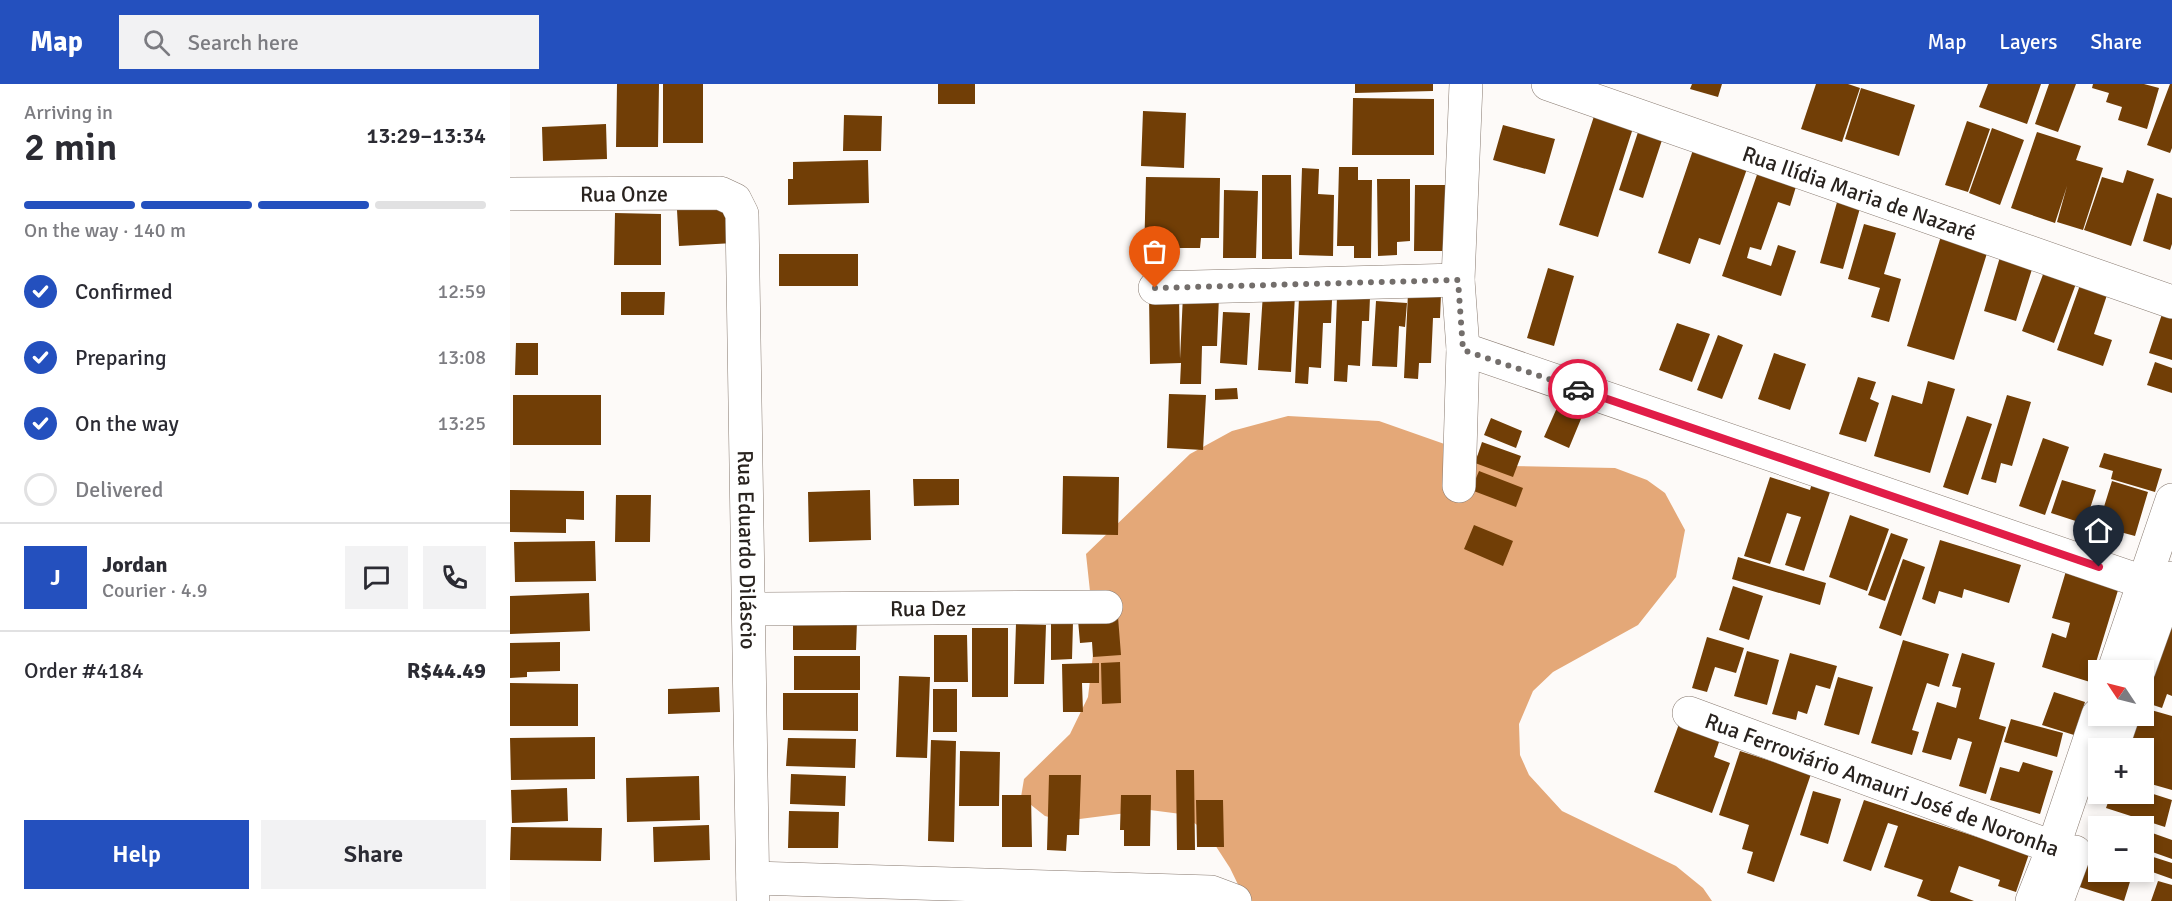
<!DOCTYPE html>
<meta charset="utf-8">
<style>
:root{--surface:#fff;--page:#f2f2f3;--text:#2b2b33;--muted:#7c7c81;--line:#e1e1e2;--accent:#2450be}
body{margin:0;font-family:Signika,sans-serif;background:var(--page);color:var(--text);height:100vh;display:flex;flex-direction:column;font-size:22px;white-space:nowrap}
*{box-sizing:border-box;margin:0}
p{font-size:20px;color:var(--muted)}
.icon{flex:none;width:33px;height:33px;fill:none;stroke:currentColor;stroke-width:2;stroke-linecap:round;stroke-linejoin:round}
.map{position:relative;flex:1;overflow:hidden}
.side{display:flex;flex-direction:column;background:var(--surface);width:510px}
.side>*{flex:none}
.needle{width:39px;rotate:305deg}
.buttons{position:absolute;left:1578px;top:576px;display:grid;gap:12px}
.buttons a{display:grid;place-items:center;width:66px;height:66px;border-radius:0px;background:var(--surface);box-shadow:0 3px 9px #0003;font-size:30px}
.pin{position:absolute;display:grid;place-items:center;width:51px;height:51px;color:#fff;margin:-62px -26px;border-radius:50% 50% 50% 0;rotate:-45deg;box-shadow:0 0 6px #0007}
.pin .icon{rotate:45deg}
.courier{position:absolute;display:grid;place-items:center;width:60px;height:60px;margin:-30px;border:4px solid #e11d48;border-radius:50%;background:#fff;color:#222;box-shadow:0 2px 8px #0007}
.headline em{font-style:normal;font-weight:600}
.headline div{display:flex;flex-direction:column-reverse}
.headline{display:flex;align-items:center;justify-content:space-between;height:102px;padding:0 24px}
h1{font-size:39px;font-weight:600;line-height:45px}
.bar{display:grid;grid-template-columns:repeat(4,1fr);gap:9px 6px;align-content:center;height:72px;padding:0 24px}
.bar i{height:8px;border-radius:4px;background:var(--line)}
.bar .active{background:var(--accent)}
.bar p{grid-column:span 4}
.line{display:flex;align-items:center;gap:15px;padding:0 24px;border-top:2px solid var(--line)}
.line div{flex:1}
.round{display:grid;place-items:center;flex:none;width:63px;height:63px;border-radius:0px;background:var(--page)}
ol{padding:0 24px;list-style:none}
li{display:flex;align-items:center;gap:18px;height:66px}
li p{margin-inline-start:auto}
li .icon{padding:6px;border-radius:50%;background:var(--accent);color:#fff;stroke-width:4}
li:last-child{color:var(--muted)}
li i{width:33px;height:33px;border:3px solid var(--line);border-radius:50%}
.action{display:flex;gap:12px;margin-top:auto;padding:12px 24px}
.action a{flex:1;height:69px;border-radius:0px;background:var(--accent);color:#fff;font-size:24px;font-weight:600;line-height:69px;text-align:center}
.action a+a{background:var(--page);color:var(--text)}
header{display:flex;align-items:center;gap:36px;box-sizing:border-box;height:84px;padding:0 30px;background:var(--accent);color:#fff}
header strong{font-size:28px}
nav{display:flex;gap:33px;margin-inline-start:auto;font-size:21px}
.search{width:420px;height:54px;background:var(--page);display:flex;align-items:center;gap:15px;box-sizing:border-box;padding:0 21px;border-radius:0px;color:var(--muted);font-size:22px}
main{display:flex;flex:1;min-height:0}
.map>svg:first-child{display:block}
.forest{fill:#e4a878}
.building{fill:#713e06}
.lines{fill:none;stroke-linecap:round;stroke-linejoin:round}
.minor-casing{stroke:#887a70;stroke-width:34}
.minor{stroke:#fff;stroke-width:33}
.done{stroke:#736e6b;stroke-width:6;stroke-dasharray:0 10.8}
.route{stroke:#e11d48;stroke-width:8}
.labels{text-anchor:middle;stroke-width:6;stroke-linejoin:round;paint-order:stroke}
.street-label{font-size:22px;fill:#29231f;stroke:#fdfaf8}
</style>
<header>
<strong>Map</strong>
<div class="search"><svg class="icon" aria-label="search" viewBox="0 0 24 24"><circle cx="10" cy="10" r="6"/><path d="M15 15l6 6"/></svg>Search here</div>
<nav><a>Map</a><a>Layers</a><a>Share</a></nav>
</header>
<main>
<section class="side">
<div class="headline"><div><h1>2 min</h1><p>Arriving in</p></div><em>13:29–13:34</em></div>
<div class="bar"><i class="active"></i><i class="active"></i><i class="active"></i><i></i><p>On the way · 140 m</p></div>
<ol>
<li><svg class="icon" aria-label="check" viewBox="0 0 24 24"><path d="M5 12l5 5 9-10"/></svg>Confirmed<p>12:59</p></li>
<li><svg class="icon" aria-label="check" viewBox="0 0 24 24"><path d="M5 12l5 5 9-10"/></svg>Preparing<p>13:08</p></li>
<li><svg class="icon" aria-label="check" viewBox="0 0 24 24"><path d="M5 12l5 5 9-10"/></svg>On the way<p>13:25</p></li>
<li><i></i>Delivered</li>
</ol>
<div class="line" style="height:108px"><b class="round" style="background:var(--accent);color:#fff">J</b><div><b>Jordan</b><p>Courier · 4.9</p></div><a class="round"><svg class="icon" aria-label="chat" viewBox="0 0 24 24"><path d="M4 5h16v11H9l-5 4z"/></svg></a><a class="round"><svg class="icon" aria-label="phone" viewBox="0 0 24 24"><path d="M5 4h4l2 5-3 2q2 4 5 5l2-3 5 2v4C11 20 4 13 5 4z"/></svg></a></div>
<div class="line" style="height:78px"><div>Order #4184</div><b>R$44.49</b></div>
<div class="action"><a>Help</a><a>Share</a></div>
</section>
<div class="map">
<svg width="1662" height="817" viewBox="0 0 1662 817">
<rect width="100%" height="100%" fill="#fdfaf8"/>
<path class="forest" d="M778,332L869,337L997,382L1105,384L1137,396L1155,409L1175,446L1166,493L1128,541L1043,588L1023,607L1009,640L1010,671L1019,691L1052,727L1166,782L1193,804L1202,817H736L720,784L696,747L671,730L640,726L554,737L535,732L511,713L514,695L560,650L578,613L585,554L576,470L680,370L722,347Z"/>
<path class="building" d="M107,0H149L148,63H106Z
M153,0H193V59H153Z
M428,0H465V20H428Z
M845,0H923V7L845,9Z
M1182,0H1212L1208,13L1180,5Z
M1306,0H1338L1350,4L1332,58L1291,45Z
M1478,0H1531L1517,40L1469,23Z
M1539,0H1566L1548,48L1525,40Z
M1583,0H1634L1649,4L1637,45L1608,36L1612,23L1596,18L1599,9L1582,4Z
M1660,0H1662V64L1660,69L1637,61Z
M1351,4L1405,21L1389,72L1335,55Z
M843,14L924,15V71H842Z
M633,27L676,29L674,84L631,82Z
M1085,29L1124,41L1088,153L1049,141Z
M334,31L372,32L371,67H333Z
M1457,37L1480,45L1458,108L1435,101Z
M96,40L97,75L33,77L32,43Z
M993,41L1045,55L1035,90L983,76Z
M1130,42L1154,50L1133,114L1109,106Z
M1482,44L1514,56L1490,121L1459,109Z
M1527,48L1571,62L1566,76L1593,84L1573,146L1547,138L1557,102L1545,139L1501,124Z
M1184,63L1238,82L1210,161L1189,154L1180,180L1148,169Z
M358,76L359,119L278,121V95H283V78Z
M1251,79L1289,93L1280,122L1268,118L1251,166L1240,163L1237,174L1261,182L1268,161L1286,167L1271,212L1212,192Z
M829,83H848V96H862L861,174H844V162H827Z
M792,84L809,85L808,110L824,111L823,172L789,171Z
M1617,86L1644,95L1621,162L1574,146L1592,93L1613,99Z
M752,91H781L782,175H752Z
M636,93L710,94L709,154H691L690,164H657L656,174H634Z
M867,95H900V157L887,158V171L868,172Z
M905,101H937L936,167H904Z
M714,106L748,107L746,174H713Z
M1647,109L1662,114V160L1660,166L1633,157Z
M1329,111L1352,117L1333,185L1310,179Z
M222,124L224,159L169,162L167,126Z
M105,129L151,130V181H104Z
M1354,140L1386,149L1374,190L1391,195L1379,238L1361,233L1370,204L1338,195Z
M1431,152L1478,166L1444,276L1397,262Z
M269,170H348V202H269Z
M1490,173L1523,182L1506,237L1474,227Z
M1038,184L1064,192L1044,262L1017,254Z
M1535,185L1567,197L1544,259L1512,247Z
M1570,201L1597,211L1584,250L1602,256L1593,282L1547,266Z
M111,208H155L154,231H111Z
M753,209L785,211L781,288L748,286Z
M898,209L931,210L930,234H923L921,279H909L908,295L894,294Z
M639,211H669L670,275L673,211L709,212L707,262H692L691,300H670L671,279L640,280Z
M827,212L860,213L859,237H852L850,282L838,281L837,298L824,297Z
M789,214L822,216L821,239H813L811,284L799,283L798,300L785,299Z
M866,217L897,219L895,243L889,242L887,283L862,282Z
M713,228L740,229L737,281L710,279Z
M1652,230L1662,233V276L1639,269Z
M1167,239L1200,250L1182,298L1149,286Z
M1208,251L1233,261L1212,315L1187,306Z
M6,259H28V291H5Z
M1264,269L1296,280L1280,326L1248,315Z
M1645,278L1662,284V309L1637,301Z
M1348,293L1366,298L1360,315L1369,319L1356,358L1329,350Z
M1418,297L1445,305L1420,389L1364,372L1382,311L1412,320Z
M727,304L728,315L705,316V305Z
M1054,308L1078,318L1059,364L1034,353Z
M659,310L696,311L693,366L657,364Z
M3,311H91V361H3Z
M1497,311L1521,318L1502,382L1491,379L1486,399L1471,395Z
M1457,332L1482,340L1458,411L1433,403Z
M981,334L1012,347L1006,364L974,351Z
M1533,354L1559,363L1535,431L1509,422Z
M972,358L1011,372L1003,393L965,379Z
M1594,369L1652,385L1645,408L1601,395L1603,387L1589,383Z
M969,387L1013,404L1006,423L961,406Z
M553,392L609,393L608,451L552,450Z
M1260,393L1300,406L1302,399L1321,405L1294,487L1275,481L1291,433L1277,429L1260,480L1234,472Z
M403,395H449V421L404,422Z
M1552,396L1586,406L1575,440L1541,429Z
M1602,397L1638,408L1625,452L1588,442Z
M0,406L74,407V436L56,435V449L0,448Z
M360,406L361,456L299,458L298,408Z
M106,411H141L140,458H105Z
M1340,431L1379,445L1357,507L1319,493Z
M964,441L1003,457L993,482L954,465Z
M1381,449L1398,455L1375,517L1358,511Z
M1430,456L1511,481L1499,519L1454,505L1452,514L1429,507L1425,520L1412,515Z
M85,457L86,497L5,498L4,458Z
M1228,473L1316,499L1310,521L1222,495Z
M1393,475L1415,483L1391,552L1369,544Z
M1556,487L1609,503L1580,598L1532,583L1542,549L1556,554L1560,539L1542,534Z
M1223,502L1253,512L1239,556L1209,546Z
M79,509L80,547L0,550V512Z
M1662,524V612L1657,610L1652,624L1634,618V590Z
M608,533L611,571L583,573L582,558L570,559L568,536Z
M283,537H347L346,566H283Z
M541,537L563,538L562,575L541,576Z
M506,540L536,541L534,600H504Z
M462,544H498V613H462Z
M424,551H457L458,598H424Z
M1197,553L1234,564L1226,589L1205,583L1197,608L1182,604Z
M1393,556L1439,570L1429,603L1417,599L1402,646L1409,648L1402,671L1361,659Z
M50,558V587L17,588V593L0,594V559Z
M1237,567L1269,576L1257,621L1224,612Z
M1280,569L1327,582L1320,605L1306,601L1297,630L1288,627L1286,636L1262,630Z
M1452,569L1485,579L1469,635L1496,643L1476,710L1449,702L1462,658L1448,654L1441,676L1412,668L1427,618L1446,624L1451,604L1442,602Z
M284,572H350V606H284Z
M610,578L611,619L592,620L591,579Z
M589,579V599H572L573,628H553L552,580Z
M389,592L420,593L417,674L386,673Z
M1328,593L1363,603L1349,651L1314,641Z
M0,599L68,600V642H0Z
M209,603L210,628L158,630V605Z
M423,605H447V648H423Z
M1544,608L1575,618L1564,651L1532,641Z
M273,609H348V647L273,646Z
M1634,624L1662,632V706L1634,698V664H1618L1628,632H1634Z
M1501,635L1553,649L1547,673L1494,658Z
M1169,640L1210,655L1204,673L1220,679L1202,729L1144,708Z
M85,653V695L1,696L0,654Z
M278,654L346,655L345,684L276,682Z
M421,656L446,657L444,758L418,757Z
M450,667L490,668L489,722H449Z
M1230,667L1301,690L1264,798L1237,789L1243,768L1232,765L1239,741L1209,731Z
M1513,678L1543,687L1530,730L1480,716L1490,683L1509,688Z
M666,686H684L685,766H667Z
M281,690L336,692L335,722L280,720Z
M539,691H571L569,751H557L556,767L537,766Z
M189,692L190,736L117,738L116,694Z
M57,704L58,737L2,739L1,706Z
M1303,707L1331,715L1318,760L1290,751Z
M1634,707L1662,716L1655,743L1596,724L1601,710H1634Z
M492,711H521L522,763H492Z
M611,711H641L640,762H614V746H610Z
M686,716H713L714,763H687Z
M1354,716L1519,770L1506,808L1488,802L1490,796L1449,782L1440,808L1464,817H1421L1407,812L1413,796L1374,783L1388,742L1378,739L1361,787L1333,777Z
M279,727L329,728L328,764H278Z
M1594,732L1623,742H1591Z
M199,741L200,776L144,778L143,743Z
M1,743L92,744L91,777L0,776Z
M1634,746L1662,756V775L1634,765Z
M1570,770L1588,776V788H1623L1614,817L1560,800Z
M1634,770L1662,779V795L1634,785Z
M1648,797L1662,801V817H1641Z"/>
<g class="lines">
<defs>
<g id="minor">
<path id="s1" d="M1038,0L1662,218"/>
<path id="s2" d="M0,110L210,109L225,116L232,130L243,817"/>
<path d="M645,204L948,196"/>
<path d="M953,265L1662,508"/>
<path d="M949,402L953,265L948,196L956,0"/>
<path id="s3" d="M240,525L596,523"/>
<path d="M1604,586L1662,416"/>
<path d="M1629,586L1662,494"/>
<path id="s4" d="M1179,629L1564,771"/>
<path d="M1602,664L1613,632"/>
<path d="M243,794L701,808L725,817"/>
<path d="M1522,817L1543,764L1588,631"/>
<path d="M1547,817L1565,768"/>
</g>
</defs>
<use href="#minor" class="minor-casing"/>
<use href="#minor" class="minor"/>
</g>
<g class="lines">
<path class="done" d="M645,204L948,196L953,266L1068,305"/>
<path class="route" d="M1068,305L1589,483"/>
</g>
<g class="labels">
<g class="street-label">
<text dy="8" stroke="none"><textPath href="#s2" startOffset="114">Rua Onze</textPath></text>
<text dy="8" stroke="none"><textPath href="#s1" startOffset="330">Rua Ilídia Maria de Nazaré</textPath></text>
<text dy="8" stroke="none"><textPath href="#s2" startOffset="578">Rua Eduardo Diláscio</textPath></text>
<text dy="8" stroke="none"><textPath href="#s3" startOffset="178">Rua Dez</textPath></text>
<text dy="8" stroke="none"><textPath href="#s4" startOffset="206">Rua Ferroviário Amauri José de Noronha</textPath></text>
</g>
</g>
</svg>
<div class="buttons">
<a><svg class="needle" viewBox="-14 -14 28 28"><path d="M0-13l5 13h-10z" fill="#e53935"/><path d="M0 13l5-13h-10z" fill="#7c7c81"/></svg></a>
<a>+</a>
<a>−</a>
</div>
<div class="pin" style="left:645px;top:204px;background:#ea580c"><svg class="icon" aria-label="bag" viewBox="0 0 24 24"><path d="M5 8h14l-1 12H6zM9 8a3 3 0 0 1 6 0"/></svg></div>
<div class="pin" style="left:1589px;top:483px;background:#1f2937"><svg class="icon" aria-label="home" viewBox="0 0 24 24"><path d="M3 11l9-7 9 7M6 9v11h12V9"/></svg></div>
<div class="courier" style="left:1068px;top:305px"><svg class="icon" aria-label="car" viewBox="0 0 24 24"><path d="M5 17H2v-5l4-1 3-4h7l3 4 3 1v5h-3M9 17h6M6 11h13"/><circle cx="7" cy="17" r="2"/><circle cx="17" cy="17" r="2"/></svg></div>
</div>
</main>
